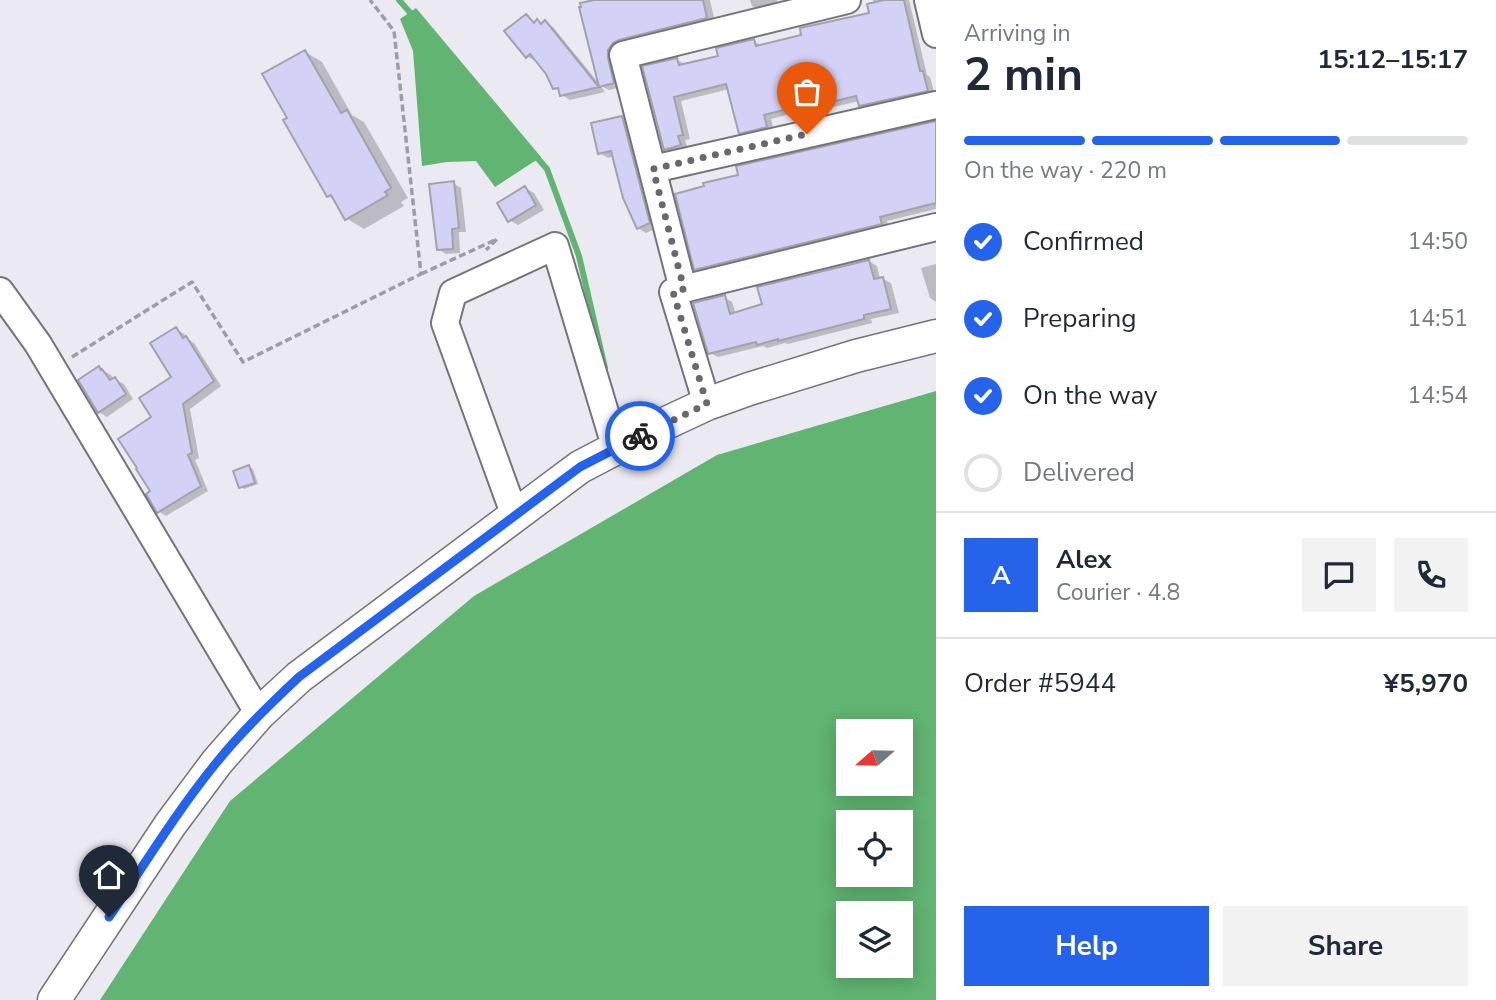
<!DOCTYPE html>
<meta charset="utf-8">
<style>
:root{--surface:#fff;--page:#f2f2f3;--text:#1f2937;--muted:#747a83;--line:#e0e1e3;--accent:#2563eb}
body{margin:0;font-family:"Nunito Sans",sans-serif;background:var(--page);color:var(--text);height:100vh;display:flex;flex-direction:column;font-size:26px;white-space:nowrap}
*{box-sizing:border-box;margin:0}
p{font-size:23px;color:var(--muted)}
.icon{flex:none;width:38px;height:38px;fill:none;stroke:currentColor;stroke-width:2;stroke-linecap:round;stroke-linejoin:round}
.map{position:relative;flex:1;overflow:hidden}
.panel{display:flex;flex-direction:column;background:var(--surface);width:560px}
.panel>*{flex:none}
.needle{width:46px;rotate:250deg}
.tools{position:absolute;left:836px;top:719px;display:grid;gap:14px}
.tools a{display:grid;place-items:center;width:77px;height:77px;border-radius:0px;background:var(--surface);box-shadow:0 4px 18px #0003;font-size:35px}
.pin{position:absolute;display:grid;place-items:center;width:60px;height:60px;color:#fff;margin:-72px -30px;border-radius:50% 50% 50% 0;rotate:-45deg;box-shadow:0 0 7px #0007}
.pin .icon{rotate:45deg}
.courier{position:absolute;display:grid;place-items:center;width:70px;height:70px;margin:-35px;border:5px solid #2563eb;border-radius:50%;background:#fff;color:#222;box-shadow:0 2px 9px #0007}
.overview em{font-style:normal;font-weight:700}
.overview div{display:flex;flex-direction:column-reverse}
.overview{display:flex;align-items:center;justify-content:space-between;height:119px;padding:0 28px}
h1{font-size:46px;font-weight:700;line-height:52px}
.bar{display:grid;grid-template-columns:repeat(4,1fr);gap:10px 7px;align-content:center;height:84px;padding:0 28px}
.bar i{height:9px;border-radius:5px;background:var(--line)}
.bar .current{background:var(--accent)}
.bar p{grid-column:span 4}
.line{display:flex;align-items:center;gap:18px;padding:0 28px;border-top:2px solid var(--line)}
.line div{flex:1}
.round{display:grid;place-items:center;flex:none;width:74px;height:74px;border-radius:0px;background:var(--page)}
ol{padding:0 28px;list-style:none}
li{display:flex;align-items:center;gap:21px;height:77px}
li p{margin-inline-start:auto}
li .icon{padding:7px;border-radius:50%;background:var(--accent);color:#fff;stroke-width:4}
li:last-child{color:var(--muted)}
li i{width:38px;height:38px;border:4px solid var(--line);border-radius:50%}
.cta{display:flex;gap:14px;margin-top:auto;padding:14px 28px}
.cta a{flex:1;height:80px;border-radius:0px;background:var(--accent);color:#fff;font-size:28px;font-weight:700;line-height:80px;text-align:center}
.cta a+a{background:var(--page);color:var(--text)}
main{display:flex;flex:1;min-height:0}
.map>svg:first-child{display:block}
.water{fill:#61b471;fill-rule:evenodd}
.shadow{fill:#0003}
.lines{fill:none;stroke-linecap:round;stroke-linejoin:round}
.stream{stroke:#61b471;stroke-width:6}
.building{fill:#d4d1f6;stroke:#a3a2aa;stroke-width:2}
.minor-casing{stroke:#74747b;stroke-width:30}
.tertiary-casing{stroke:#74747b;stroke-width:35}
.path{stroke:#9d9da3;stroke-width:3.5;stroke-dasharray:7 3.5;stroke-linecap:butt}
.minor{stroke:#fff;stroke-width:26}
.tertiary{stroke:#fff;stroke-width:32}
.done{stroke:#68686d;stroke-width:7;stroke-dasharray:0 12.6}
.route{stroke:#2563eb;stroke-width:9}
</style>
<main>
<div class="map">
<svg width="936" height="1000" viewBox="0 0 936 1000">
<rect width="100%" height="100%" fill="#ebeaf2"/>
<path class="water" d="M416,8L541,157L495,187L476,161L447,162L422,166L413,51L400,19Z
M936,391V1000H100L230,801L474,596L717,455ZM849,732H901V784H849ZM849,822H901V875H849ZM849,914H901V966H849Z"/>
<path class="shadow" d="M600,0H710L715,22L628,43L621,87L609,90L601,86L605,92L570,100L562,95L561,91L554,88L547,73L537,60L535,61L527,56L526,16L536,23L538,22L543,24L545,22L553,27L601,86Z
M750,0H777L778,5L760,11L752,6Z
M873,0H909L927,75L930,77L935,95L868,110L860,105L859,101L829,108L824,105L771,119L774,131L748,137L740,132L729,89L681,101L690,139L685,140L688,149L673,153L665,148L677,60L685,64L720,57L753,41L762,46L803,36L871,14L874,4Z
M305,52L322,62L352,115L364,122L408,198L401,202L404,206L364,229L346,218L336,200L328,196L289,118Z
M622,117L630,122L657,228L646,233L638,228L614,156L608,158L600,153Z
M936,123V209L887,221L889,228L704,274L696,269Z
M453,183L461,188L466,232H459L460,253L446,254L438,249Z
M525,188L534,193L544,210L518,225L509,220Z
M869,261L877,266L880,279H883L891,283L899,313L871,319L872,323L788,344L785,343L767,348L763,346L718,357L710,353L724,297L732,302L736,314L764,305Z
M936,264V302L930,298L921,268Z
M176,329L184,334L188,339L194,343L221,386L190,409L199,458L195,460L208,491L166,516L158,511L153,492V418L173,377Z
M99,368L111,375L114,380L115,379L124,384L133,399L107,417L99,412Z
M249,467L253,469L258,484L244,489L240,486Z"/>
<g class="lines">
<path class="stream" d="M399,0L414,17
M534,154L547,169L579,256L605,368"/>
</g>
<path class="building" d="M594,0H703L707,18L619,40L613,43L608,50V58L614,83L599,87L579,7H581L580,3Z
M884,0H904L920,71H923L928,91L859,106L856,96L819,105L818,101L764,115L767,127L739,134L726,84L674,97L683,135L678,136L681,145L664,150L642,66L677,58L679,65L718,56L716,48L754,39L756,46L801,35L800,28L869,13L867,4Z
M526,14L534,23L537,19L541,24L545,20L599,87L560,96L558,88L553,89L546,74L530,54L526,58L504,31Z
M305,50L341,113L347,110L391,188L385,192L388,195L345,220L331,195L327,197L283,120L287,118L262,74Z
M622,116L650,223L637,229L623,198L611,151L598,154L591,123Z
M936,121V203L880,217L882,224L694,270L675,194L704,186L703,183L738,175L736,166Z
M454,181L459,228L452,229L453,249L437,250L429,184Z
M525,186L536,205L508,222L497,203Z
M869,260L874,279L883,277L891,309L864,315V319L778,341V339L757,345L756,342L708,354L693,303L725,295L730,314L762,304L757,287Z
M176,327L183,338L186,336L214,381L183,404L192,453L188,455L201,486L157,513L146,494L150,491L136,469L137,468L118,439L151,417L139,398L171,377L150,343Z
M99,366L101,370L102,369L110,380L115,377L126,394L98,413L78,380Z
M249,465L255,483L239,488L233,471Z"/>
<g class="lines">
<defs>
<path id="minor" d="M928,0L936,34
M653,169L936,105
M683,289L936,227
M0,291L38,344L259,714
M707,404L673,292L683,289L623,55L847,0
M515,516L445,323L453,293L555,246L616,449"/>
<path id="tertiary" d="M54,1000L170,825L217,762L259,714L299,677L580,467L647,432L707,404L749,389L856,356L936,336"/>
</defs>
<use href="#minor" class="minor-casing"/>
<use href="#tertiary" class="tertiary-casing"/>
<path class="path" d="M421,274L497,239L486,250
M72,357L192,282L243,362L421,274L394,31L370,0"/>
<use href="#minor" class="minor"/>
<use href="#tertiary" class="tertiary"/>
</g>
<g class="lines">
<path class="done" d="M640,436L707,404L673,292L684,289L653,169L807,134"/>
<path class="route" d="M109,917C144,865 177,811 217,762C242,731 270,704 299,677L580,467L640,436"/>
</g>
</svg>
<div class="tools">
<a><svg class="needle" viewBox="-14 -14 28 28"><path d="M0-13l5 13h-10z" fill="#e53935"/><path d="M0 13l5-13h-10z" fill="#747a83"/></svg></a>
<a><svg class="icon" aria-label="locate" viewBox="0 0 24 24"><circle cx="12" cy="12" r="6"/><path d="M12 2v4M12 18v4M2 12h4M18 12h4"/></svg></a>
<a><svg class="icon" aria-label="layers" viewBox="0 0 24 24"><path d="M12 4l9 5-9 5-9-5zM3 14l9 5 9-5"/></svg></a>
</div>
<div class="pin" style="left:807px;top:134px;background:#ea580c"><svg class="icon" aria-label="bag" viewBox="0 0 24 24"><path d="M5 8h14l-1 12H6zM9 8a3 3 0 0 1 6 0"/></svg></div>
<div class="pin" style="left:109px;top:917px;background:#1f2937"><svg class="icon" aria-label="home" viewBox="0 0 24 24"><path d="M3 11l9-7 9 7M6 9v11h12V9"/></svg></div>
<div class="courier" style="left:640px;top:436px"><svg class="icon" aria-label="bike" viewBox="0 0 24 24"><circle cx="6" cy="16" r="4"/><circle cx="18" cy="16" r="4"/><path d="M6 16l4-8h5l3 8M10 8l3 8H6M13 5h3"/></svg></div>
</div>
<section class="panel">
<div class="overview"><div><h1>2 min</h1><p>Arriving in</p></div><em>15:12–15:17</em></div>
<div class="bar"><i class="current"></i><i class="current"></i><i class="current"></i><i></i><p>On the way · 220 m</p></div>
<ol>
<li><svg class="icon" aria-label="check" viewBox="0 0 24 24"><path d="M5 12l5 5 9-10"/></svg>Confirmed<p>14:50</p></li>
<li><svg class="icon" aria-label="check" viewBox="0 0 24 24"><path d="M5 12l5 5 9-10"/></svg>Preparing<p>14:51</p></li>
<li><svg class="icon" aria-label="check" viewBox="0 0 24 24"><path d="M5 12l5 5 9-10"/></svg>On the way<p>14:54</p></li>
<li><i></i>Delivered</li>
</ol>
<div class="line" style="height:126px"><b class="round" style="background:var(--accent);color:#fff">A</b><div><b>Alex</b><p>Courier · 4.8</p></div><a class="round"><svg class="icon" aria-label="chat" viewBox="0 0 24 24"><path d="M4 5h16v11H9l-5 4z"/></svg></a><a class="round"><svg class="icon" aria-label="phone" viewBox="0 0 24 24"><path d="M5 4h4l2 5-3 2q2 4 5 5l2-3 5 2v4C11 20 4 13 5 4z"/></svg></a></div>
<div class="line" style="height:91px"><div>Order #5944</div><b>¥5,970</b></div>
<div class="cta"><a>Help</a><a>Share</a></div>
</section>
</main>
